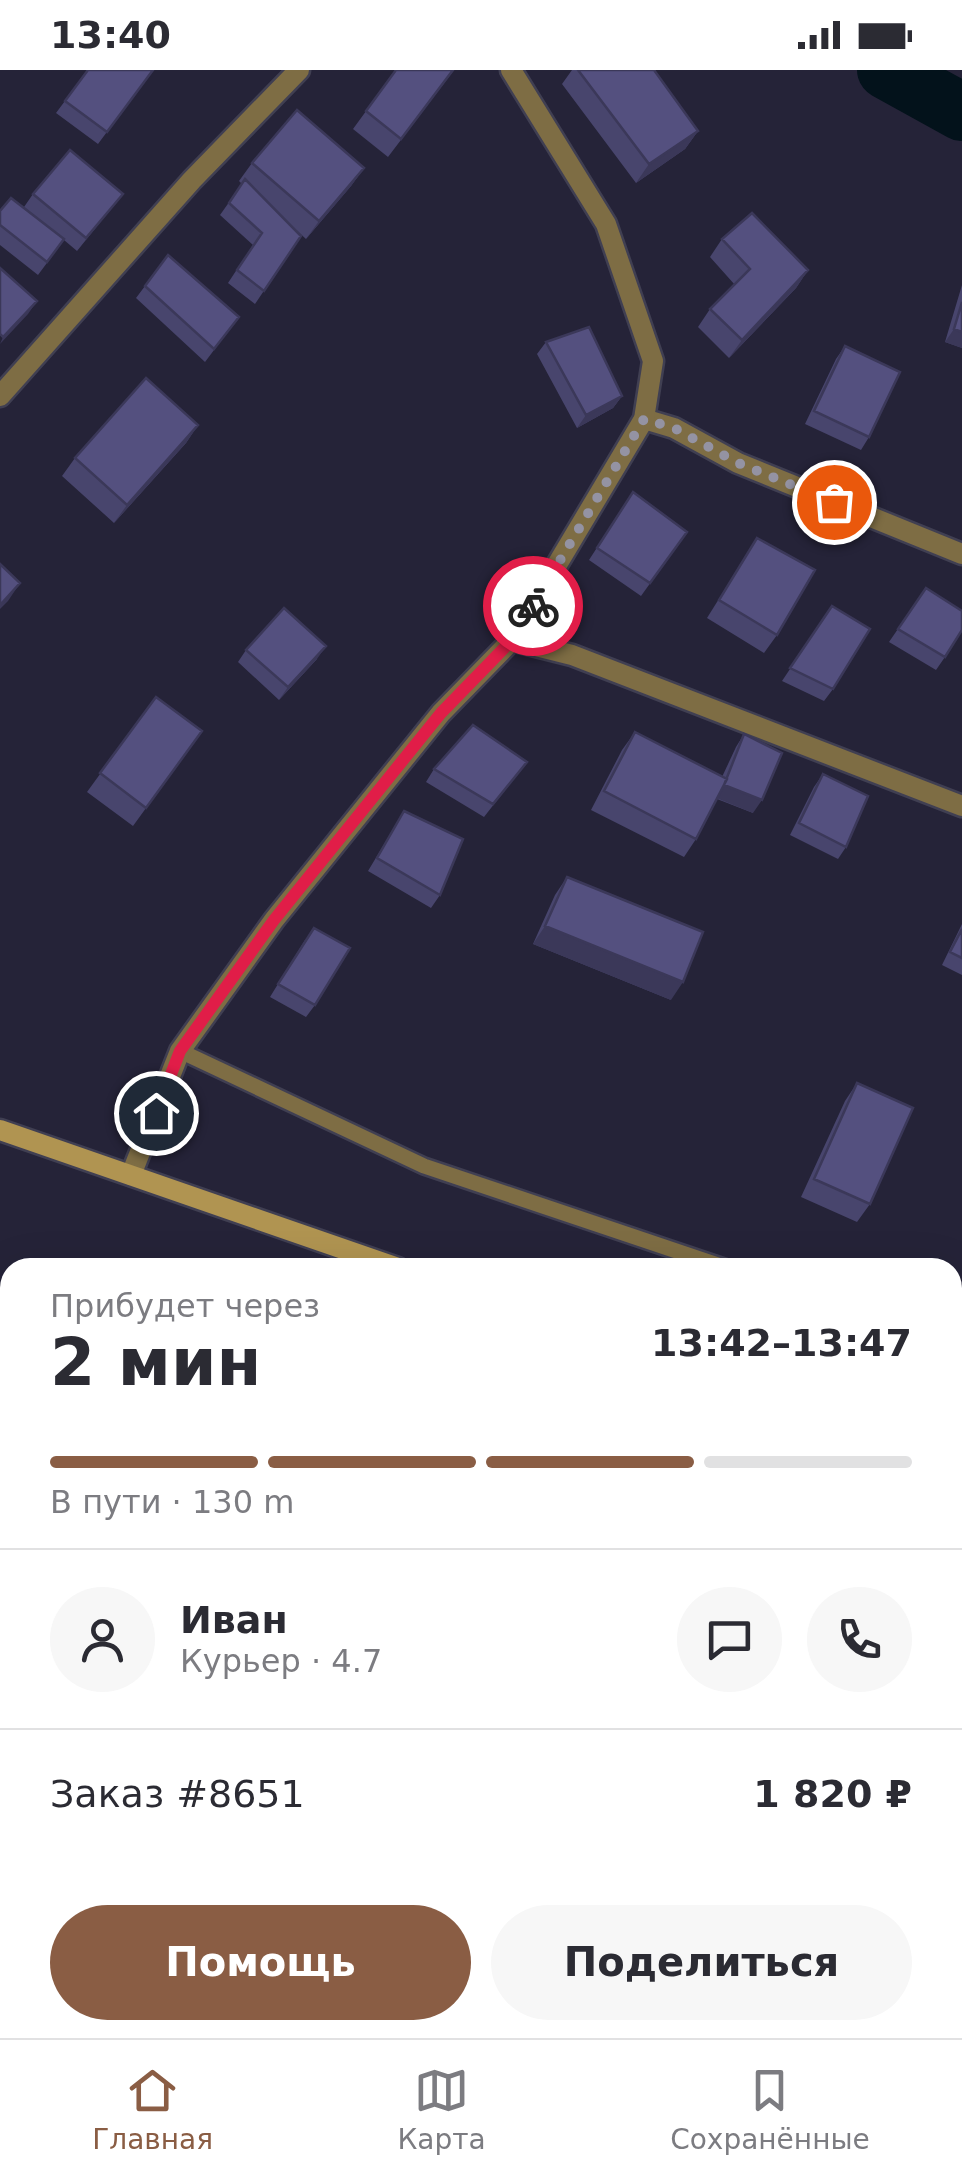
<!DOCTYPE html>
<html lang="ru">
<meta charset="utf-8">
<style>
:root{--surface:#fff;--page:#f7f7f7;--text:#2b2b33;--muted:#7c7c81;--line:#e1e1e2;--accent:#8a5d44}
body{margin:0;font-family:"DejaVu Sans",sans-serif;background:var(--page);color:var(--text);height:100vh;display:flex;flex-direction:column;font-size:38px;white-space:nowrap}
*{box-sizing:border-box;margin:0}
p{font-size:32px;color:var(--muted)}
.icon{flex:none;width:55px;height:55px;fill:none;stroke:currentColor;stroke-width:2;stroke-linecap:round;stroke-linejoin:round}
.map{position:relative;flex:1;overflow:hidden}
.sheet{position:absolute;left:0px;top:1188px;width:962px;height:782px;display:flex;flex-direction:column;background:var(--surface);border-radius:30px 30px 0 0;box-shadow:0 10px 40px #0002}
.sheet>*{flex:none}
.pin{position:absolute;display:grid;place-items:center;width:85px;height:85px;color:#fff;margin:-42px;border:5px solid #fff;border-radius:50%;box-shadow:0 2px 10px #0007}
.courier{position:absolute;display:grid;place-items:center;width:100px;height:100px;margin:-50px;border:8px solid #e11d48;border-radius:50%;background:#fff;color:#222;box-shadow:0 2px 12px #0007}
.head em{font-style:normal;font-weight:700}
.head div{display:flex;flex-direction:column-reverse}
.head{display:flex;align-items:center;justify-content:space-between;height:170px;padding:0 50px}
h1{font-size:65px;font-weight:700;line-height:75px}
.bar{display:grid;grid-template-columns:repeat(4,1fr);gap:15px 10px;align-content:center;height:120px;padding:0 50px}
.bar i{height:12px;border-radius:8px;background:var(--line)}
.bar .selected{background:var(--accent)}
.bar p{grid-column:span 4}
.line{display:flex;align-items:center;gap:25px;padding:0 50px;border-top:2px solid var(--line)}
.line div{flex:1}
.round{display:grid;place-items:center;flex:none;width:105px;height:105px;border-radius:52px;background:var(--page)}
.cta{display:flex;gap:20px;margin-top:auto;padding:20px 50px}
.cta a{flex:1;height:115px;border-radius:60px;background:var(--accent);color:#fff;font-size:40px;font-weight:700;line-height:115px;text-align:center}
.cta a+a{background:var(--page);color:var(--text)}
.status{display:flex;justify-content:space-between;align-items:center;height:70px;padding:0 50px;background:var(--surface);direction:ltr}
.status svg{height:28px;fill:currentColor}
.tab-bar{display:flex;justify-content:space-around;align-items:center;height:140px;border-top:2px solid var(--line);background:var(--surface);font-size:28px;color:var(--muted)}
.tab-bar a{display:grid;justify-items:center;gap:5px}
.tab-bar .selected{color:var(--accent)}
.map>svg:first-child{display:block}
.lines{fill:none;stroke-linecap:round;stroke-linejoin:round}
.river{stroke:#03121b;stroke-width:58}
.service-casing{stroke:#403f52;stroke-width:20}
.minor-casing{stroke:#403f52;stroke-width:25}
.tertiary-casing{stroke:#403f52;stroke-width:25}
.secondary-casing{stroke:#403f52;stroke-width:25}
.service{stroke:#7e6d44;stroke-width:15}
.minor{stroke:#7e6d44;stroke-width:20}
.tertiary{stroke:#7e6d44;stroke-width:20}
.secondary{stroke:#b09451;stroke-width:20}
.wall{fill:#48456d}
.shaded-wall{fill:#3b3859}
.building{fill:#54507f;stroke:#3b3859;stroke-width:2.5}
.done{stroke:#9493a3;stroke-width:10;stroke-dasharray:0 18}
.route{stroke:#e11d48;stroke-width:12}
</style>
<div class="status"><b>13:40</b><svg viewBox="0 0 49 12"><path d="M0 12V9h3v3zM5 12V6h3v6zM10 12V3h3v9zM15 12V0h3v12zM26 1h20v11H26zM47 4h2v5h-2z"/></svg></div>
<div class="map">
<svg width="962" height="1968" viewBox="0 0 962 1968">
<rect width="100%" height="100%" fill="#252338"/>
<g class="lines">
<path class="river" d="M886,0L962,42"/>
<defs>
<path id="service" d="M180,981L424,1096L727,1198
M952,1273L962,1276"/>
<path id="minor" d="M0,326L192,110L299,0
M644,349L674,358L738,393L962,484
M512,570L572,585L962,736
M0,1544L10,1550
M952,1795L962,1793"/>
<path id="tertiary" d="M131,1105L180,981L274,850L441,643L512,570L644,349L653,291L606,154L511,0"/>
<path id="secondary" d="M0,1060L398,1198
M952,1390L962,1393"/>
</defs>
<use href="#service" class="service-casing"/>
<use href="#minor" class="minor-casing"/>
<use href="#tertiary" class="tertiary-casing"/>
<use href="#secondary" class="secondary-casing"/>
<use href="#service" class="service"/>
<use href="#minor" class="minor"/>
<use href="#tertiary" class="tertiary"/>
<use href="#secondary" class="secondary"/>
</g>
<path class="wall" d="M88,0H153L98,74L56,43Z
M396,0H454L388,87L353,59Z
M572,0H654L698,61L685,79L636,113L562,14Z
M252,93L364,98L351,116L306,169L293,157L301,166L255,234L228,213L253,175L220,145L242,114L239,111Z
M33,124H123L77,181L64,170L38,205L0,175V141L46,155L24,137Z
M722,169L808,200L796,218L729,288L698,257L710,239L735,215L710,187Z
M962,215V278L945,272Z
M145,216L239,247L205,292L136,228Z
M546,272L622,326L613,338L577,358L537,284Z
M845,276L869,367L861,380L805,354L836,289Z
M198,355L186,373L114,453L62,406L75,388Z
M633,422L687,462L641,526L589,490Z
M757,468L777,565L764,583L707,548Z
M926,518L945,587L936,600L889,572Z
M832,536L833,619L824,631L782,611Z
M246,580L317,589L279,630L238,592Z
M156,627L202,661L133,756L87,722Z
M635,662L722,707L736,677L744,664L753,743L717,729L696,769L684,787L591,740L622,680Z
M527,692L484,747L426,712L434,699Z
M823,704L846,777L838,789L790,765L814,717Z
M404,741L440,825L431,838L368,801Z
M567,807L671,930L533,874L555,825Z
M962,854V905L942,895Z
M305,870L315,935L306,947L270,927Z
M857,1013L870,1134L857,1152L801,1127L845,1031Z"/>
<path class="shaded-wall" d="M698,61L685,79L636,113L649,94Z
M364,98L351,116L306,169L319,151Z
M808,200L796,218L729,288L742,270Z
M37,231L28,244L0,274L3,267Z
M954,259L962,262V278L945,272Z
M622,326L613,338L577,358L586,345Z
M198,355L186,373L114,453L127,435Z
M20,513L8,531L0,539V535Z
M326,576L317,589L279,630L288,617Z
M723,715L762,730L753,743L714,727Z
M545,856L683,912L671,930L533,874Z"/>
<path class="building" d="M88,0H153L107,62L65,31Z
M396,0H453L401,69L366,41Z
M578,0H654L698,61L649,94Z
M297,40L364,98L319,151L252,93Z
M70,80L123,124L86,168L33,124Z
M245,109L301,166L264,221L237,200L262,163L229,133Z
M11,128L64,169L47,192L0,155V141Z
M752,143L808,200L742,270L710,239L750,199L722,169Z
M168,185L239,247L214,279L145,216Z
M0,198L37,231L3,267L0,264Z
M962,232V262L954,259Z
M589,257L622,326L586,345L546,272Z
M845,276L900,302L869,367L814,341Z
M146,308L198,355L127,435L75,388Z
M633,422L687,462L650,513L597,478Z
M757,468L815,500L777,565L719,530Z
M0,494L20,513L0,535Z
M926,518L962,541V560L945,587L898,559Z
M832,536L870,559L833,619L790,598Z
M284,538L326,576L288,617L246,580Z
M156,627L202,661L146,738L100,703Z
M473,655L527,692L493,734L434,699Z
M635,662L727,709L696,769L604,721Z
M744,664L782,683L762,730L724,715Z
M823,704L868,726L846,777L799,753Z
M404,741L463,769L440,825L377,788Z
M567,807L703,862L683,912L545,856Z
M314,858L350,878L315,935L278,914Z
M962,859V888L950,882Z
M857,1013L913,1038L870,1134L814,1109Z
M952,1595L962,1599V1640L955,1655L952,1654Z
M0,1861L10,1867V1925L2,1938L0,1937Z
M91,1960H147L140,1968H85Z"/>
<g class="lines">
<path class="done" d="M533,536L644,349L674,358L738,393L834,432"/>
<path class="route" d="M156,1043L180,981L274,850L441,643L512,570L533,536"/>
</g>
</svg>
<div class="pin" style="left:834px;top:432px;background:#ea580c"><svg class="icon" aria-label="bag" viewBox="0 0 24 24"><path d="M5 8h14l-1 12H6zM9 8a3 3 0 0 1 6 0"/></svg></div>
<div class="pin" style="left:156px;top:1043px;background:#1f2937"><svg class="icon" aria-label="home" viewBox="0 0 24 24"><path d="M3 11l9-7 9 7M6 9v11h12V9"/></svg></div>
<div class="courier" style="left:533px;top:536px"><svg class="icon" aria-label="bike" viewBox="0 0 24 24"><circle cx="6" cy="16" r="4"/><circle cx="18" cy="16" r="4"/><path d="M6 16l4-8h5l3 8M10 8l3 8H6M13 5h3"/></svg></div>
<section class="sheet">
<div class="head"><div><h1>2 мин</h1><p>Прибудет через</p></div><em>13:42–13:47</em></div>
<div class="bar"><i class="selected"></i><i class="selected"></i><i class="selected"></i><i></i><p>В пути · 130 m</p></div>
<div class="line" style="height:180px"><a class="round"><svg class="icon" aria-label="person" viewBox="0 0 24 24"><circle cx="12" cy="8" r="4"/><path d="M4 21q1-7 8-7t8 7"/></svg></a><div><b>Иван</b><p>Курьер · 4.7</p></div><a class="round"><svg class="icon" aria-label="chat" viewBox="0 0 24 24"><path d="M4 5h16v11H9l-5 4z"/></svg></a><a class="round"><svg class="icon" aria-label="phone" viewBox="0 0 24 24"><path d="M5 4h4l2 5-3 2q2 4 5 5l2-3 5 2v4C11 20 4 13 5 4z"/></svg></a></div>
<div class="line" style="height:130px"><div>Заказ #8651</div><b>1 820 ₽</b></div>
<div class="cta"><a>Помощь</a><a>Поделиться</a></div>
</section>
</div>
<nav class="tab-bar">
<a class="selected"><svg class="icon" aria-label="home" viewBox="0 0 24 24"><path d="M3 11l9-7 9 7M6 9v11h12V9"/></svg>Главная</a>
<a><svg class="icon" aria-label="map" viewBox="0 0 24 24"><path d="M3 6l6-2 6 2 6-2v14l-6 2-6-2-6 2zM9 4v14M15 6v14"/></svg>Карта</a>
<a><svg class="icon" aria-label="saved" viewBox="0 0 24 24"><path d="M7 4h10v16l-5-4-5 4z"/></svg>Сохранённые</a>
</nav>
